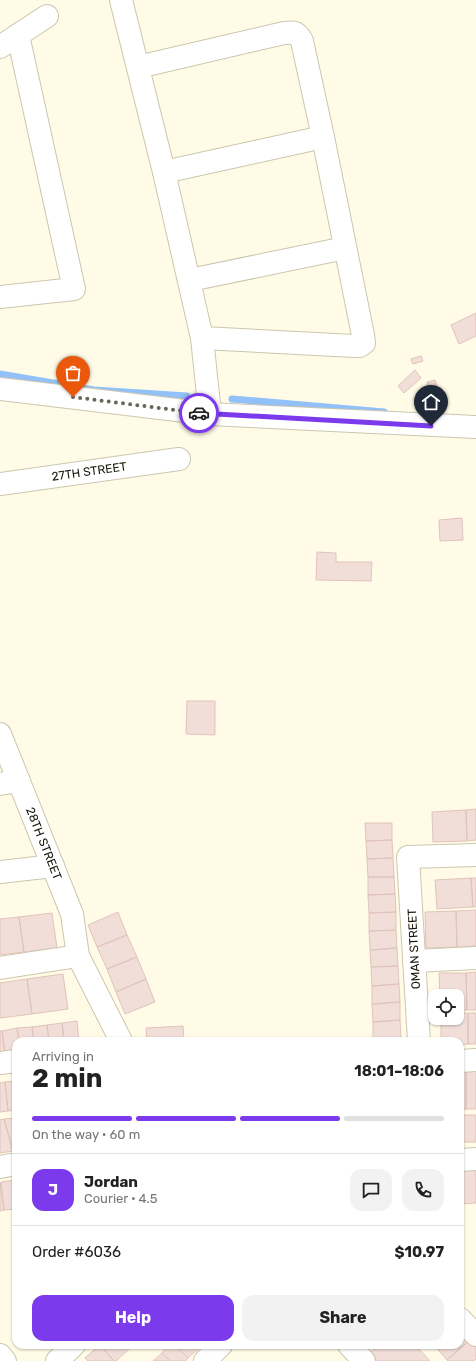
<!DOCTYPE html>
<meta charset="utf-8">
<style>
:root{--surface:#fff;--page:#f2f2f2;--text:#222;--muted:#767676;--line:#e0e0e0;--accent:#7c3aed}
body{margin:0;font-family:Rubik,sans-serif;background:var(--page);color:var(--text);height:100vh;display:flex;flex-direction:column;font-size:15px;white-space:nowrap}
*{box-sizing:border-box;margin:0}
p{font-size:13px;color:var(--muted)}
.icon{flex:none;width:22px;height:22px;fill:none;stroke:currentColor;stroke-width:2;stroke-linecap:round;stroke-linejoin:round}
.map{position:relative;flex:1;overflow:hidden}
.details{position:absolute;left:12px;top:1037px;width:452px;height:312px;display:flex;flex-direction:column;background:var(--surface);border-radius:12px;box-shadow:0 1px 3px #0004}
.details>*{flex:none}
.buttons{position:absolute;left:428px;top:989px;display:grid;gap:8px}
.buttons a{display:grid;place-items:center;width:36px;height:36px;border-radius:8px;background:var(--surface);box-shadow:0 1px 3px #0004;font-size:20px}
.pin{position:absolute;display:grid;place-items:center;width:34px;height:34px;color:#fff;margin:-41px -17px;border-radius:50% 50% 50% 0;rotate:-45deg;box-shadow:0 0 4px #0007}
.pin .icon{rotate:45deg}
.courier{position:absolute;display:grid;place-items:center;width:40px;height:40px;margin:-20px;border:3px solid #7c3aed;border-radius:50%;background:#fff;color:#222;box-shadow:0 1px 5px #0007}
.headline em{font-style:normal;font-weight:700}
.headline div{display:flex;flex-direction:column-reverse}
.headline{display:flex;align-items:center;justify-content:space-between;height:68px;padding:0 20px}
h1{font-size:26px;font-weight:700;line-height:30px}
.bar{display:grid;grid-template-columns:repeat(4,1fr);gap:6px 4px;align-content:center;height:48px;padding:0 20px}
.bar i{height:5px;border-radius:3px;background:var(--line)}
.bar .selected{background:var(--accent)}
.bar p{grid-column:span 4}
.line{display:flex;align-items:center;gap:10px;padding:0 20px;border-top:1px solid var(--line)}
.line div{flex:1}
.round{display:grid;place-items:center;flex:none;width:42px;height:42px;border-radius:12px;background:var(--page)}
.button{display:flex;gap:8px;margin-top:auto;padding:8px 20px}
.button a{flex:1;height:46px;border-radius:12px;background:var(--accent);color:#fff;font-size:16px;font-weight:700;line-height:46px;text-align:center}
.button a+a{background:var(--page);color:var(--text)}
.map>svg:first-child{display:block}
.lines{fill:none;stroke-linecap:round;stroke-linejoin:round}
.stream{stroke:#91c1f8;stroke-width:7}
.building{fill:#f2ded8;stroke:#e0c4bb}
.minor-casing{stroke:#ccc7ae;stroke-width:24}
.minor{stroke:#fff;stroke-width:22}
.done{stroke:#6a675a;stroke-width:4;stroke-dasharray:0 7.2}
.route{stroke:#7c3aed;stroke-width:5}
.labels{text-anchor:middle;stroke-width:4;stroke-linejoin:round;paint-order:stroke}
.street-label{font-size:12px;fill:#19170e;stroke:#fff}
</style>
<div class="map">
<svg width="476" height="1361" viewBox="0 0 476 1361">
<rect width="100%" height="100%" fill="#fffbe6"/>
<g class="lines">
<path class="stream" d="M0,374L94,390L187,396
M232,399L384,412"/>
</g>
<path class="building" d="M476,313V336L459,344L451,325Z
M421,356L423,361L413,364L411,359Z
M415,370L421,378L404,393L398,386Z
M435,380L437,387L429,389L427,382Z
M441,392L443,399L438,401L435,395Z
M462,518L463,540L440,541L439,520Z
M317,552L336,553V562H372L371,581L316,580Z
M187,701H215V735L186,734Z
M476,809V840L467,841L466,810Z
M466,810L467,841L433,842L432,812Z
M365,823H392V840L366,841Z
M392,840L393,858L367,859L366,841Z
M393,858L394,877H368L367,859Z
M368,877H394L395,894L368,895Z
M471,878H476V907H473Z
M471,878L473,907L437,909L435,880Z
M395,894L396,912L369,913L368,895Z
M476,910V946L457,947L456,911Z
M456,911L457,947L426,948L425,912Z
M118,912L127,935L97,947L88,925Z
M396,912V930L369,931V913Z
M52,913L57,948L24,952L19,917Z
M19,917L24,952L0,955V919Z
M396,930L397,948L370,950L369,931Z
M127,935L137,957L107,969L97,947Z
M397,948L398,966L371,967L370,950Z
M137,957L146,979L116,992L107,969Z
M398,966L399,984L372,986L371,967Z
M476,972V1010H467L466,973Z
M439,973H466L467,1010L457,1011V996H440Z
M63,974L68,1009L32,1014L27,979Z
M27,979L32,1014L0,1018V983Z
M146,979L155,1002L125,1014L116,992Z
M399,984L400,1002L372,1004V986Z
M400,1002V1020L373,1022L372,1004Z
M457,1013H468V1044L460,1045V1041H441V1018H457Z
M468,1013H476V1044H468Z
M400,1020L401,1038L373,1040V1022Z
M77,1021L79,1041H64L62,1023Z
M62,1023L64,1041H49L47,1025Z
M47,1025L49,1041H34L32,1027Z
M183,1026L184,1041H147L146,1028Z
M32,1027L34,1041H19L17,1028Z
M17,1028L19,1041H16V1053L5,1054L2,1031Z
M0,1031H2L5,1054L0,1055Z
M401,1038V1041H374L373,1040Z
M460,1069H466V1109L460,1110Z
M466,1069H476V1109H466Z
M16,1081V1110L8,1111L5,1082Z
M5,1082L8,1111L0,1112V1083Z
M460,1115H461L462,1142H460Z
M461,1115H476V1142H462Z
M16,1118V1151H13L4,1119Z
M4,1119L13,1151L0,1153V1120Z
M460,1167H476V1203L460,1204Z
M16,1180V1209L4,1210L1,1182Z
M0,1182L4,1210L0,1211Z
M460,1329L470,1340L447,1360L435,1346L436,1345H460Z
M470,1340L476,1347V1359L474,1361H448L447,1360Z
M100,1345L114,1361H88L85,1358Z
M100,1345H125L129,1349L116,1361H114Z
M125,1345H133L129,1349Z
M169,1345H175L188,1358L186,1361H170L162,1353Z
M175,1345H196L199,1348L188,1358Z
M378,1345H415L430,1361H376L369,1354Z
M162,1353L170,1361H153Z"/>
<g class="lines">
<defs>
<g id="minor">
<path d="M121,0L164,172L202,338L210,414"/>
<path d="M0,47L47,16"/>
<path d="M138,67L284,33C294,32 297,31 302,41L323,137L363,335L364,343L360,346H354L202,338"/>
<path d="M164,172L323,137"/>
<path d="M190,280L345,248"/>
<path d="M0,297L74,289L18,35"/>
<path d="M0,389L210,414L476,427"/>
<path id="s1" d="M0,484L179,459"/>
<path id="s2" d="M0,734L72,914L78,956L121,1041"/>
<path d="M0,784L19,781"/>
<path d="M0,872L53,866"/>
<path d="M414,961L476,958"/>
<path d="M0,968L78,956"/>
<path d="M419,1041L408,857L476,855"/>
<path d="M460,1061L476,1060"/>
<path d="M0,1063L16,1061"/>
<path d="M460,1160L476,1159"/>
<path d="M0,1167L16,1164"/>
<path d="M460,1319L476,1335"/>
<path d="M349,1345L364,1361"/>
<path d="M0,1355L5,1361"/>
<path d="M57,1361L74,1345"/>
<path d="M205,1361L221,1345"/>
</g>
</defs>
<use href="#minor" class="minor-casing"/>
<use href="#minor" class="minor"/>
</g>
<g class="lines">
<path class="done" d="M73,397L199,413"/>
<path class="route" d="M199,413L431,426"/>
</g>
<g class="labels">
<g class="street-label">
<text dy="4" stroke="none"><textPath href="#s1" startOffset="90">27TH STREET</textPath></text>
<text dy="4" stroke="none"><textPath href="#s2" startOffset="118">28TH STREET</textPath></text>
<text transform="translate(414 949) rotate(-93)" y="4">OMAN STREET</text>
</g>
</g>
</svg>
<div class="buttons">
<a><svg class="icon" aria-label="locate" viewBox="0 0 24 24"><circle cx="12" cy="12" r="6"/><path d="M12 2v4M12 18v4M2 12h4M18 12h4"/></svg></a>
</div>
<div class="pin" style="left:73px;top:397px;background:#ea580c"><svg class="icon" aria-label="bag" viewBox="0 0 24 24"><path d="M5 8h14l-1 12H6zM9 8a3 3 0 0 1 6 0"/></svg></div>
<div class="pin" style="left:431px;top:426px;background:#1f2937"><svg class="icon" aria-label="home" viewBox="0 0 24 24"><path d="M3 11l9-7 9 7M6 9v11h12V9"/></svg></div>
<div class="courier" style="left:199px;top:413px"><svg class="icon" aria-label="car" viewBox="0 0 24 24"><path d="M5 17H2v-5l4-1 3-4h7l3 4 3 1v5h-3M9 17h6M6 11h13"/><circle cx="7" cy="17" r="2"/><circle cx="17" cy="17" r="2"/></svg></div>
<section class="details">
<div class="headline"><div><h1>2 min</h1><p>Arriving in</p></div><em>18:01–18:06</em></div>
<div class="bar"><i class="selected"></i><i class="selected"></i><i class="selected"></i><i></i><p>On the way · 60 m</p></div>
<div class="line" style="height:72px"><b class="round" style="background:var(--accent);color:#fff">J</b><div><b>Jordan</b><p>Courier · 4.5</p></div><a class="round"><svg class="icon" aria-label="chat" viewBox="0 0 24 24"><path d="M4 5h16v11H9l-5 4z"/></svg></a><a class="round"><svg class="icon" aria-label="phone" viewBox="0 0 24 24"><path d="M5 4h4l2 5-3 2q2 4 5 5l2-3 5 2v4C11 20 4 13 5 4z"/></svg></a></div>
<div class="line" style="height:52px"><div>Order #6036</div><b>$10.97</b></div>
<div class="button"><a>Help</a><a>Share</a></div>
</section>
</div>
